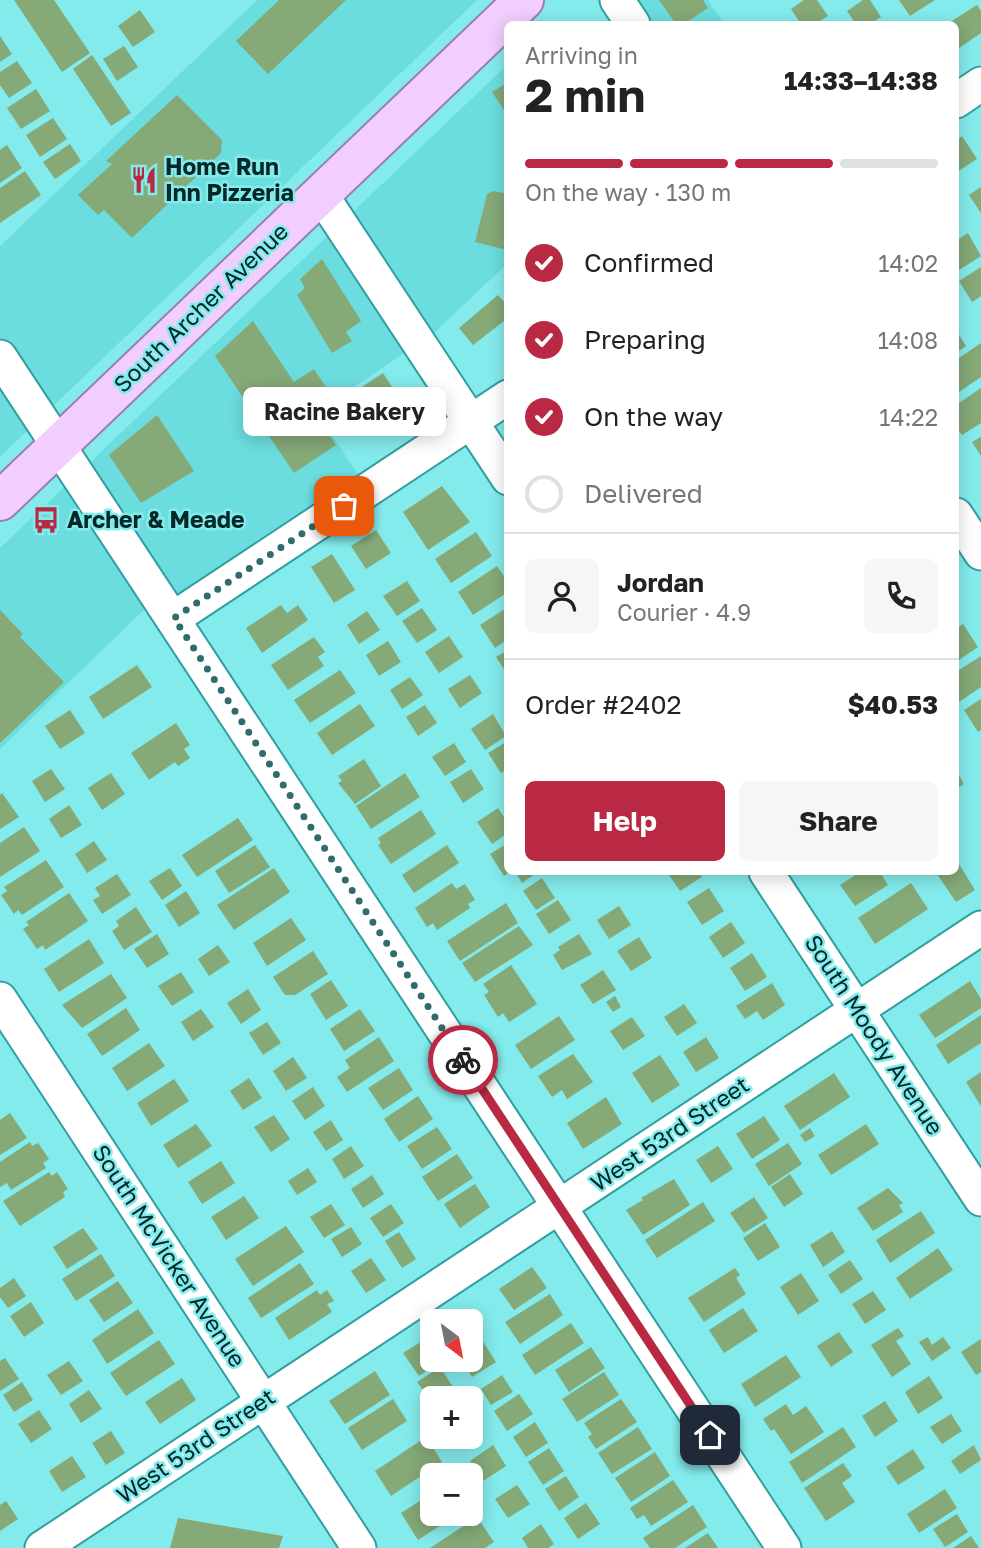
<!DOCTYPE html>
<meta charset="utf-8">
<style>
:root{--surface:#fff;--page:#f6f6f6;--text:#222;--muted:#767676;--line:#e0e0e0;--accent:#ba2943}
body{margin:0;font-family:"Golos Text",sans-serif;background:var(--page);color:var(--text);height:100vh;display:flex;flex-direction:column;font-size:26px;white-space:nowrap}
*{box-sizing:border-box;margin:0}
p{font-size:23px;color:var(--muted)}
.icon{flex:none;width:38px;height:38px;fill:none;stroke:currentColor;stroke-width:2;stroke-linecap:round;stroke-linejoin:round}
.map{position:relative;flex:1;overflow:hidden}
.side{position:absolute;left:504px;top:21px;width:455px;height:854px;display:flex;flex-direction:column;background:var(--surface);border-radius:10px;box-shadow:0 4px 18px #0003}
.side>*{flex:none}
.needle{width:46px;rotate:148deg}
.buttons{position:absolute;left:420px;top:1309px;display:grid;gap:14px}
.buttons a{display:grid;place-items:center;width:63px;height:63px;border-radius:10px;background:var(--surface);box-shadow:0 4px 18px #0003;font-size:35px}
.pin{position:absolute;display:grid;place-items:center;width:60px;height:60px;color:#fff;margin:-30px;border-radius:14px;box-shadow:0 4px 10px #0006}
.courier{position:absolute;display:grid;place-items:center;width:70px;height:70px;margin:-35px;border:5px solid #ba2943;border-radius:50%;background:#fff;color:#222;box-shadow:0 2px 9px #0007}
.bubble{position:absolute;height:49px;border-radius:10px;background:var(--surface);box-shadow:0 4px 18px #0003;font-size:23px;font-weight:700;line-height:49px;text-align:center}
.head em{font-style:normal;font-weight:700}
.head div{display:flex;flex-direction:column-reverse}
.head{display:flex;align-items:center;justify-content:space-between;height:119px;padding:0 21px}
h1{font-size:46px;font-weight:700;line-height:52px}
.bar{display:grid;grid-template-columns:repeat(4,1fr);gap:10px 7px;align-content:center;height:84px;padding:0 21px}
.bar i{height:9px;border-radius:5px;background:var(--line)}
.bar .on{background:var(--accent)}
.bar p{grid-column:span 4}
.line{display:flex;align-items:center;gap:18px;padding:0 21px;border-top:2px solid var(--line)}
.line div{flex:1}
.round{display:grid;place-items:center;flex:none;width:74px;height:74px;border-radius:10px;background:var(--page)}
ol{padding:0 21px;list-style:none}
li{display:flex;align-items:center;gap:21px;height:77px}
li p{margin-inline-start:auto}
li .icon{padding:7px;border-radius:50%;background:var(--accent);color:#fff;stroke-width:4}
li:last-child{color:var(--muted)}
li i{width:38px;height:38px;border:4px solid var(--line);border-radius:50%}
.action{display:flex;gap:14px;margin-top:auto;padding:14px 21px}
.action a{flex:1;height:80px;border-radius:10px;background:var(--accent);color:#fff;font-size:28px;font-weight:700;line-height:80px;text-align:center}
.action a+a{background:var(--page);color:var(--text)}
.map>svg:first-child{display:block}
.built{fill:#6cdddf}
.building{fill:#85a977}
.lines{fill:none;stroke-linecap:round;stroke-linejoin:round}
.minor-casing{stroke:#319ea0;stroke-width:37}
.major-casing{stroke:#987fb1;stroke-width:42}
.minor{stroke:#fff;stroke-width:33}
.major{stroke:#f1cefd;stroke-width:38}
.done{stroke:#316c6c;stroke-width:7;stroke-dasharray:0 12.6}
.route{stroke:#ba2943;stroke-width:9}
.labels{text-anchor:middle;stroke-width:5;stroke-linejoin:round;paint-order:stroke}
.poi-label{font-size:23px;font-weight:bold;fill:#042727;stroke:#84ebec;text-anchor:start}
.street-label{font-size:23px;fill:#042727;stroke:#84ebec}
</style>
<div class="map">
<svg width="981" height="1548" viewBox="0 0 981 1548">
<rect width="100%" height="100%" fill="#84ebec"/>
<path class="built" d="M257,0H477L0,457V246Z
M638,0H708L724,24H654Z
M507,65V264L434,333L317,412L364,484L164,616L153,601L0,749V548Z"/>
<path class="building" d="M14,0H54L90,53L62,72Z
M279,0H346L268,74L236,41Z
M659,0H703L708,8L684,24H676Z
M804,0H817L828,16L815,24H801L791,9Z
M863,0H870L881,17L870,24H856L847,11Z
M899,0H935L910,16Z
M977,5L981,11V33L956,50V24H947Z
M140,10L155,32L133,47L118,26Z
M0,36L12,54L0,62Z
M124,46L138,67L117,81L103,59Z
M92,55L131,113L111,126L73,69Z
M17,61L32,83L9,98L0,85V72Z
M508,82V116L492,92Z
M36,89L50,111L21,129L7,108Z
M177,95L222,140L221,153L132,238L104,210L98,215L78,195L112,164L106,161Z
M53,118L67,139L40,157L26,135Z
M962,136L977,159L957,172L956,141Z
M70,144L81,161L55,179L43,162Z
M7,145L22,168L0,183V150Z
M25,171L41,195L0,223V188Z
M981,187V213L969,195Z
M493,191L508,194L507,250L475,242L487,194Z
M968,233L981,256L956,272V241Z
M322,259L361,321L346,332L352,341L332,353L297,295L305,288L300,279Z
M981,267V296L972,302L959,281Z
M498,295L508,306V318L473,345L459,328Z
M253,321L294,382L314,369L333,398L313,411L336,445L294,473L215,356Z
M956,330L966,346L956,353Z
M981,343V377L956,394V360Z
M383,373L396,393L334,434L321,414Z
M981,388V423L962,435L956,428V405Z
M157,415L194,471L141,503L109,455Z
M981,437V456L972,442Z
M442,486L470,522L428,550L403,512Z
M376,530L391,553L366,569L351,546Z
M476,532L492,556L451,583L435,559Z
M332,554L355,590L334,603L311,567Z
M497,566L508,582V592L473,615L458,592Z
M407,581L420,601L397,616L383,596Z
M281,605L287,613L298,605L308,620L262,653L246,628Z
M508,607V639L495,648L480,625Z
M422,608L437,630L417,643L402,621Z
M0,610L23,634L20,637L64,682L0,743Z
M367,611L380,630L359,644L347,625Z
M963,624L978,647L956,662V629Z
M449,636L463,657L439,673L425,652Z
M314,637L325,652L318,657L324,666L288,690L271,665Z
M388,641L401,662L379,676L366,655Z
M508,650V675L496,657Z
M981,656V687L959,702L956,697V672Z
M137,665L152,687L103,719L89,697Z
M340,670L356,693L310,723L294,700Z
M470,675L482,693L460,708L448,689Z
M410,677L423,695L402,709L390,690Z
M981,699V730L978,732L964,710Z
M360,704L375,726L332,755L317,733Z
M425,705L437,723L418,736L406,717Z
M70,710L85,733L60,749L45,726Z
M493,714L506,736L485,750L471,729Z
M176,723L190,745L184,749L190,758L178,766L175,762L149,780L131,753Z
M508,741V769L501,773L488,753Z
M454,743L466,762L445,776L432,757Z
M364,759L381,786L355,804L338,783L342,781L338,776Z
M51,769L65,789L45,802L32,781Z
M471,769L484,789L463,803L450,782Z
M956,770L964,784L956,789Z
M111,773L125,794L102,810L88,788Z
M405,773L420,797L371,829L356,806Z
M2,793L19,817L0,829V795Z
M69,805L82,825L61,838L49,819Z
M498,808L508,823V833L492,844L477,822Z
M421,810L436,834L391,864L378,845L381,843L378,838Z
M238,818L253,840L197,877L182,855Z
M24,827L40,851L0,877V843Z
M94,841L107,860L87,873L75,854Z
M508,843V873L504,876L490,854Z
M255,845L270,867L229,893L215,871Z
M447,845L459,863L414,893L402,875Z
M956,859L975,890L956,902L937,874L956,872Z
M46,860L64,887L22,915L18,910L14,914L1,895L7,891L4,887Z
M170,868L182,886L162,900L149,881Z
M274,868L290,892L234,930L217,905Z
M533,872L535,874L522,883L516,873Z
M667,872H698L702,877L680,891Z
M860,872H880L888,885L855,906L840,885Z
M117,874L131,895L102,914L93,900L100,896L95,888Z
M542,878L555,898L536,910L523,891Z
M452,883L456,889L465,884L475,900L468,904L470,908L437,930L433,923L427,927L415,908Z
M911,883L928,909L875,944L858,918Z
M709,888L724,911L702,925L687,902Z
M186,891L200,913L179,927L165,905Z
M69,893L88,921L45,950L43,945L37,949L23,929L29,925L26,922Z
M558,900L571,920L549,934L536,914Z
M506,903L518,923L460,961L447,941Z
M619,906L631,925L609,939L597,920Z
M136,907L152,932L124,950L112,931L119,926L116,921Z
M291,918L306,940L267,966L253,943Z
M731,922L745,943L723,958L709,937Z
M519,926L533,945L475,982L462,963Z
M157,934L169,954L147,968L134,949Z
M579,934L592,954L562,970L553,955L560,950L558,947Z
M639,937L652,958L631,971L617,951Z
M89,939L104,963L59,992L44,969Z
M218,945L230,962L209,976L198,959Z
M313,951L328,974L295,995H285L273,977Z
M752,953L767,977L745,991L730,968Z
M511,965L537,1004L509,1022L503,1013L498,1017L484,995L489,992L483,984Z
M603,970L616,990L593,1004L580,985Z
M181,972L194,992L172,1006L158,986Z
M111,974L127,998L82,1028L62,1005Z
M331,980L348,1006L326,1020L310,994Z
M970,981L981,999V1008L935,1038L919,1015Z
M772,983L785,1005L763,1020L757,1011L745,1019L736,1006Z
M248,989L261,1010L241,1024L227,1003Z
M615,996L621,1007L613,1012L606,1002Z
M684,1004L697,1023L677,1036L664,1017Z
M126,1008L140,1030L102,1056L87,1034Z
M201,1009L214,1027L193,1041L181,1022Z
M360,1009L375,1031L344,1051L330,1029Z
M981,1015V1043L948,1064L936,1045Z
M559,1016L575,1040L531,1069L515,1045Z
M632,1017L645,1036L623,1050L610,1031Z
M267,1022L281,1043L263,1055L249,1033Z
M379,1037L394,1061L347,1092L337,1077L350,1068L345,1060Z
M706,1037L719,1058L696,1072L683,1052Z
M149,1043L165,1066L127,1091L112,1068Z
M573,1054L593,1082L567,1099L562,1090L552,1097L538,1076Z
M660,1055L680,1085L652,1103L632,1073Z
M293,1057L307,1078L286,1091L273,1071Z
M399,1068L413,1090L383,1110L368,1088Z
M981,1072V1106L966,1082Z
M834,1073L850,1097L800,1130L784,1106Z
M249,1078L262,1098L243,1110L230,1091Z
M174,1079L189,1101L151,1126L137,1103Z
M313,1087L325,1106L305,1120L292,1101Z
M418,1096L433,1119L399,1142L384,1119Z
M606,1097L622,1124L583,1149L567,1123Z
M10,1113L27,1138L0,1155V1120Z
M274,1115L290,1139L271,1152L254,1127Z
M764,1116L780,1140L752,1159L736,1134Z
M331,1120L343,1140L326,1151L313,1132Z
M196,1124L212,1146L178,1168L163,1145Z
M866,1124L879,1144L831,1175L818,1155Z
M437,1127L452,1149L422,1169L407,1146Z
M810,1128L815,1136L805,1142L800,1135Z
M30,1142L32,1146L38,1143L49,1159L43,1163L46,1168L11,1190L7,1183L0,1187V1162Z
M788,1143L802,1164L769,1186L755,1164Z
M351,1146L364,1166L344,1179L332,1159Z
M718,1146L733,1169L711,1183L696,1160Z
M457,1154L473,1178L438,1201L422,1177Z
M221,1161L235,1183L202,1204L188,1182Z
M308,1168L317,1182L297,1195L288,1181Z
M49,1172L52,1176L57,1172L68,1189L63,1192L65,1197L20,1226L3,1201Z
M790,1174L803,1194L784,1207L771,1187Z
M372,1175L384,1194L363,1208L351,1189Z
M674,1179L690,1205L643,1235L626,1210L643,1200L641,1198Z
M475,1184L490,1207L460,1228L444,1204Z
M888,1188L903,1203L899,1205L903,1212L873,1231L857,1208Z
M244,1196L259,1218L226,1240L211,1217Z
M754,1197L768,1218L744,1233L730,1213Z
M703,1202L715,1221L657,1258L645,1240Z
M331,1204L345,1225L324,1238L310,1217Z
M391,1204L404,1223L383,1237L370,1218Z
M921,1211L935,1233L890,1263L876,1240Z
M765,1223L780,1247L758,1261L743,1238Z
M286,1226L304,1252L253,1286L235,1259Z
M351,1227L362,1244L342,1257L331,1239Z
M83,1228L98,1249L67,1269L53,1247Z
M832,1231L845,1252L823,1267L810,1245Z
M399,1232L416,1259L402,1268L385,1241Z
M938,1248L953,1270L910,1299L896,1278Z
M101,1254L115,1276L76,1301L62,1279Z
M371,1258L386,1280L366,1293L351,1271Z
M850,1260L863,1279L841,1294L828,1275Z
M300,1263L314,1284L261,1318L248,1298Z
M532,1267L547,1288L514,1310L499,1289Z
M735,1268L740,1275L736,1278L746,1294L704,1322L688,1298Z
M801,1273L819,1301L798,1315L780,1287Z
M14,1278L26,1296L8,1308L0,1297V1288Z
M118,1281L133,1303L104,1322L89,1300Z
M317,1290L320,1295L327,1290L334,1301L327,1304L332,1312L289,1340L275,1318Z
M873,1291L886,1310L865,1324L852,1304Z
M550,1294L563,1315L520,1344L505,1322Z
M31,1302L44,1323L24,1337L10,1316Z
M743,1308L758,1331L724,1353L709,1330Z
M138,1309L154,1333L107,1364L92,1340Z
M571,1323L584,1343L535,1375L522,1355Z
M898,1328L904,1336L896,1341L911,1364L892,1377L871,1345Z
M839,1332L853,1352L831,1367L817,1346Z
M928,1337L932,1345L943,1337L951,1348L932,1361L919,1342Z
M981,1339V1372L976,1375L961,1352Z
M159,1340L175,1364L126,1396L110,1373Z
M424,1340L432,1353V1360L439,1363L419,1376L403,1353Z
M482,1340L496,1362L472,1377L461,1360H471V1347Z
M591,1347L605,1368L569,1392L555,1370Z
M786,1355L801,1377L755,1407L741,1384Z
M5,1358L19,1379L0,1391V1361Z
M69,1361L83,1381L61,1395L47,1375Z
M440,1367L453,1387L431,1401L417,1382Z
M375,1371L390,1395L345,1424L329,1401Z
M604,1372L619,1395L577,1422L562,1399Z
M502,1375L513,1392L491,1405L481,1389Z
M929,1376L943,1398L918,1414L905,1392Z
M182,1378L196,1400L160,1424L145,1402Z
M22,1382L33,1400L14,1412L3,1395Z
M89,1390L102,1409L81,1423L69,1404Z
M519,1394L533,1414L507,1431L494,1411Z
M393,1399L407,1421L362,1450L348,1428Z
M621,1399L637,1422L596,1449L588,1437L592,1434L584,1423Z
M885,1401L898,1421L875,1437L862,1416Z
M786,1404L793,1415L806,1406L824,1432L791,1454L774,1429L771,1431L763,1419Z
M39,1410L52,1429L31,1443L18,1424Z
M951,1414L962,1431L942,1444L930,1427Z
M535,1422L548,1443L526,1457L513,1437Z
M638,1427L652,1449L612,1474L598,1453Z
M843,1427L856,1447L802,1483L789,1462Z
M111,1431L125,1453L106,1465L92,1443Z
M426,1437L442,1462L391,1496L375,1471Z
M493,1445L506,1466L483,1481L470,1461Z
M974,1445L981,1460L960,1474L951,1461Z
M549,1448L564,1471L543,1485L528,1462Z
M913,1449L925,1468L898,1485L886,1467Z
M655,1452L670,1476L631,1502L615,1478Z
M72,1456L86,1477L62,1492L49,1471Z
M843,1463L852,1476L842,1483L855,1502L826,1521L804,1488Z
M566,1476L579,1497L559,1511L545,1489Z
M673,1480L688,1502L651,1526L644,1515L637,1519L630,1508Z
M517,1485L530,1504L508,1518L495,1499Z
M945,1489L957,1508L919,1533L907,1514Z
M432,1493V1514H458L418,1540L401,1513Z
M6,1501L18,1519L0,1531V1505Z
M586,1503L600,1524L578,1539L564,1518Z
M693,1505L707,1527L675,1548H650L643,1538Z
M957,1514L968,1532L945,1547L933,1529Z
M477,1517L494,1542L485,1548H430Z
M178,1518L283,1536L279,1548H170Z
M541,1524L554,1544L548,1548H528L522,1538Z
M708,1533L718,1548H685Z
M971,1536L979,1548H953Z"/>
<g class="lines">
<defs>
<path id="minor" d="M617,0L633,24
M956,101L981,84
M320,193L508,478
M0,357L784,1548
M956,515L981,553
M174,618L508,397
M766,872L981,1199
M0,999L359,1548
M42,1548L981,928"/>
<path id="major" d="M0,501L524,0"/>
</defs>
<use href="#minor" class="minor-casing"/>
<use href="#major" class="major-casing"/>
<use href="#minor" class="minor"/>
<use href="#major" class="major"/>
</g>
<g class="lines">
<path class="done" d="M344,506L174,618L463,1060"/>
<path class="route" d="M463,1060L710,1435"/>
</g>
<defs>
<symbol id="restaurant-bare" viewBox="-9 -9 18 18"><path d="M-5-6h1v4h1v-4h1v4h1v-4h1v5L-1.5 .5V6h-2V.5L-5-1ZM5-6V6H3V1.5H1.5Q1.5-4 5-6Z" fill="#ba2943" stroke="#84ebec" stroke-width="2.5" paint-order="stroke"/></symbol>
<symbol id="bus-bare" viewBox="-9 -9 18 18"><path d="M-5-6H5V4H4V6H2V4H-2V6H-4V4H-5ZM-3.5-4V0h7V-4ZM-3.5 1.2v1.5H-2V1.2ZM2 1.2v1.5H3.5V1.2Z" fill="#ba2943" stroke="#84ebec" stroke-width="2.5" paint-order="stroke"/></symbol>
</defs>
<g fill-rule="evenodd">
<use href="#restaurant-bare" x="125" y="161" width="38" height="38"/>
<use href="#bus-bare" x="27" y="501" width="38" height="38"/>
</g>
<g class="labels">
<g class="poi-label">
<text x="165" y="175">Home Run<tspan x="165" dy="26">Inn Pizzeria</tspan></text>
<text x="67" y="528">Archer &amp; Meade</text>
</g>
<g class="street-label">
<text transform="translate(201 308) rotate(-44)" y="8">South Archer Avenue</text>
<text transform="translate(874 1035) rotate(57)" y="8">South Moody Avenue</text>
<text transform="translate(670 1134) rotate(-34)" y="8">West 53rd Street</text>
<text transform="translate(169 1256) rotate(57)" y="8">South McVicker Avenue</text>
<text transform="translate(196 1446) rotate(-34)" y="8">West 53rd Street</text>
</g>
</g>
</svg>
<div class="buttons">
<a><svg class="needle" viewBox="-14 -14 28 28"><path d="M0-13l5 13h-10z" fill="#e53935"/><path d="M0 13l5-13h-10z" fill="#767676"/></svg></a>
<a>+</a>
<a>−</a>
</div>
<div class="pin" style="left:344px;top:506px;background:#ea580c"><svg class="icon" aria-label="bag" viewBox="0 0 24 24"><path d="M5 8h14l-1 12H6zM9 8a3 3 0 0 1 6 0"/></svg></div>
<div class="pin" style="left:710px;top:1435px;background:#1f2937"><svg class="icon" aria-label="home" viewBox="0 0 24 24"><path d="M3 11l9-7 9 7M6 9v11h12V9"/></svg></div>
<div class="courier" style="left:463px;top:1060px"><svg class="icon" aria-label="bike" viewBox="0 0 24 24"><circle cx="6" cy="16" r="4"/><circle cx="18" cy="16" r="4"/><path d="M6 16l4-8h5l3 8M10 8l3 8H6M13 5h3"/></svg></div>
<div class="bubble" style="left:243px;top:387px;width:203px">Racine Bakery</div>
<section class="side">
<div class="head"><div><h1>2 min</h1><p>Arriving in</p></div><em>14:33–14:38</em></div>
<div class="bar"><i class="on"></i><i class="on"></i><i class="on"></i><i></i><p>On the way · 130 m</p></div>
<ol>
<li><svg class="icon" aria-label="check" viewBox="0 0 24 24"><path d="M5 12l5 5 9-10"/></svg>Confirmed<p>14:02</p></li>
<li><svg class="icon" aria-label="check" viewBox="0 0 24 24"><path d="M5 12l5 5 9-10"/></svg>Preparing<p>14:08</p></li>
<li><svg class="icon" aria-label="check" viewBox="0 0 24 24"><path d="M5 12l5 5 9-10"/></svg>On the way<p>14:22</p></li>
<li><i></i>Delivered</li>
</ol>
<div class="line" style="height:126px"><a class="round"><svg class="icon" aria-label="person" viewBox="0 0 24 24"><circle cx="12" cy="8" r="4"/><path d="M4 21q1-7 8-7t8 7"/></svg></a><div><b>Jordan</b><p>Courier · 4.9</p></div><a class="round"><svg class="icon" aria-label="phone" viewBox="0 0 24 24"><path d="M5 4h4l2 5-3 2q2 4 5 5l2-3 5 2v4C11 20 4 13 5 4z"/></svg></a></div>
<div class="line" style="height:91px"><div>Order #2402</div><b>$40.53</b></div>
<div class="action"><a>Help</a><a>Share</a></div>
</section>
</div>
